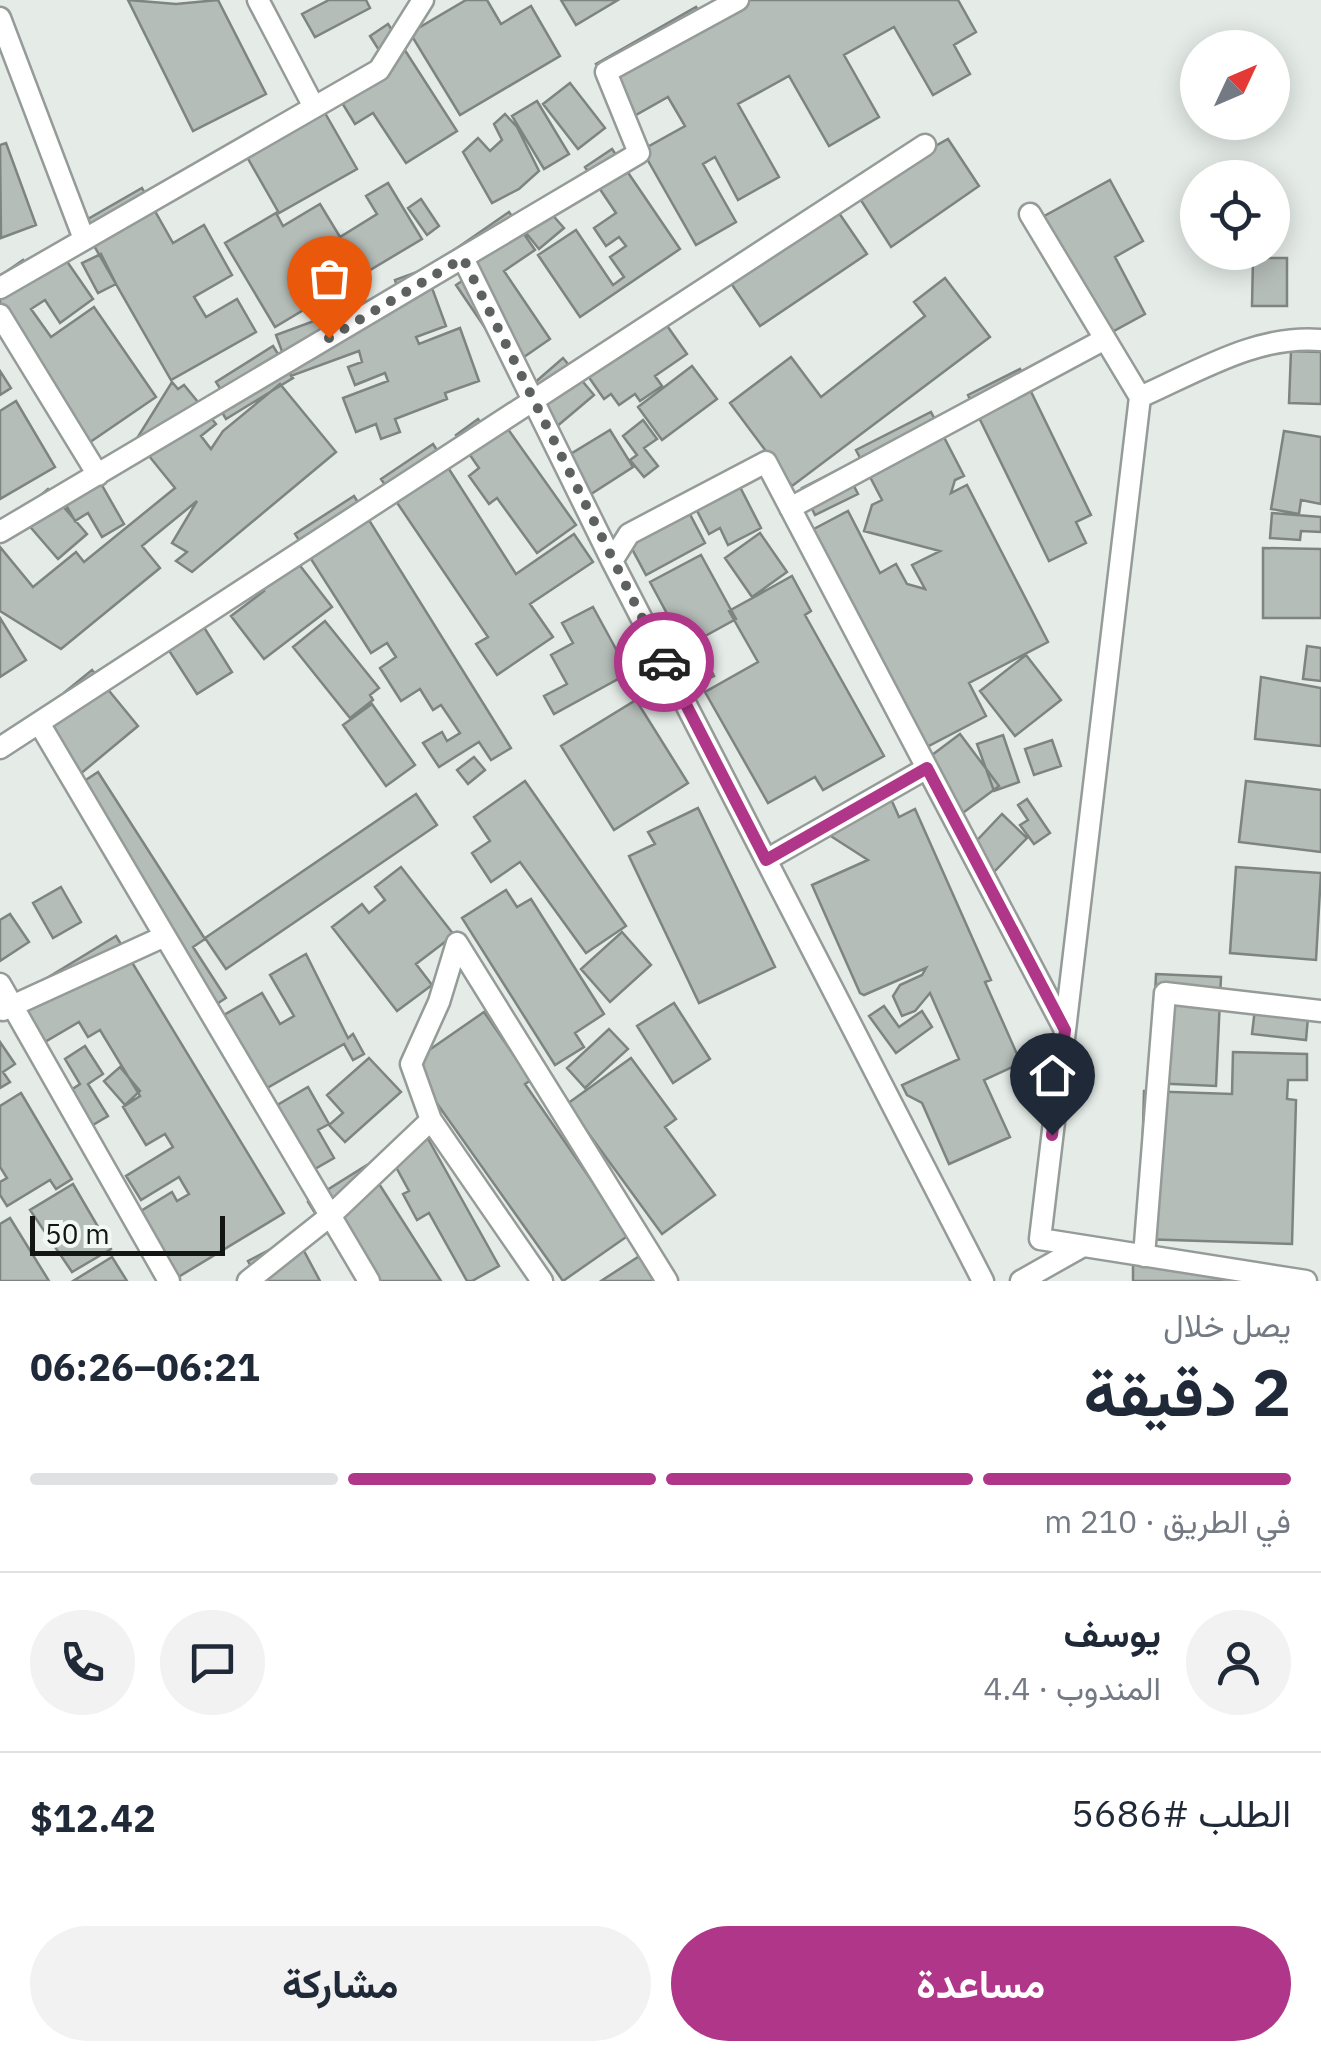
<!DOCTYPE html>
<html lang="ar">
<meta charset="utf-8">
<style>
:root{--surface:#fff;--page:#f2f2f3;--text:#1f2937;--muted:#747a83;--line:#e0e1e3;--accent:#b03689}
body{margin:0;font-family:"IBM Plex Sans",Vazirmatn,sans-serif;background:var(--page);color:var(--text);direction:rtl;height:100vh;display:flex;flex-direction:column;font-size:38px;white-space:nowrap}
*{box-sizing:border-box;margin:0}
p{font-size:32px;color:var(--muted)}
.icon{flex:none;width:55px;height:55px;fill:none;stroke:currentColor;stroke-width:2;stroke-linecap:round;stroke-linejoin:round}
.map{position:relative;height:1281px;overflow:hidden;direction:ltr}
.side{display:flex;flex-direction:column;background:var(--surface);flex:1}
.side>*{flex:none}
.needle{width:65px;rotate:46deg}
.fabs{position:absolute;left:1180px;top:30px;display:grid;gap:20px}
.fabs a{display:grid;place-items:center;width:110px;height:110px;border-radius:50%;background:var(--surface);box-shadow:0 5px 25px #0003;font-size:50px}
.scale{position:absolute;left:30px;bottom:25px;width:195px;box-sizing:border-box;padding-left:10px;border:5px solid #141615;border-top:0;font-size:28px;line-height:35px;white-space:nowrap;color:#141615;-webkit-text-stroke:8px #f2f9f5;paint-order:stroke}
.pin{position:absolute;display:grid;place-items:center;width:85px;height:85px;color:#fff;margin:-102px -42px;border-radius:50% 50% 50% 0;rotate:-45deg;box-shadow:0 0 10px #0007}
.pin .icon{rotate:45deg}
.courier{position:absolute;display:grid;place-items:center;width:100px;height:100px;margin:-50px;border:8px solid #b03689;border-radius:50%;background:#fff;color:#222;box-shadow:0 2px 12px #0007}
.summary em{font-style:normal;font-weight:700}
.summary div{display:flex;flex-direction:column-reverse}
.summary{display:flex;align-items:center;justify-content:space-between;height:170px;padding:0 30px}
h1{font-size:65px;font-weight:700;line-height:75px}
.bar{display:grid;grid-template-columns:repeat(4,1fr);gap:15px 10px;align-content:center;height:120px;padding:0 30px}
.bar i{height:12px;border-radius:8px;background:var(--line)}
.bar .on{background:var(--accent)}
.bar p{grid-column:span 4}
.line{display:flex;align-items:center;gap:25px;padding:0 30px;border-top:2px solid var(--line)}
.line div{flex:1}
.round{display:grid;place-items:center;flex:none;width:105px;height:105px;border-radius:52px;background:var(--page)}
.button{display:flex;gap:20px;margin-top:auto;padding:20px 30px}
.button a{flex:1;height:115px;border-radius:60px;background:var(--accent);color:#fff;font-size:40px;font-weight:700;line-height:115px;text-align:center}
.button a+a{background:var(--page);color:var(--text)}
.map>svg:first-child{display:block}
.building{fill:#b5bdb9;stroke:#7e8481;stroke-width:2.5}
.lines{fill:none;stroke-linecap:round;stroke-linejoin:round}
.minor-casing{stroke:#959b98;stroke-width:25}
.minor{stroke:#fff;stroke-width:20}
.done{stroke:#5d615f;stroke-width:10;stroke-dasharray:0 18}
.route{stroke:#b03689;stroke-width:12}
</style>
<div class="map">
<svg width="1321" height="1281" viewBox="0 0 1321 1281">
<rect width="100%" height="100%" fill="#e5ece8"/>
<path class="building" d="M128,0L176,4L218,0L266,94L193,131Z
M329,0H366L370,8L315,37L302,14Z
M466,0H487L501,24L531,6L560,56L460,115L410,33Z
M561,0H618L576,25Z
M731,0H958L976,32L954,45L970,74L933,95L894,27L844,55L879,117L829,146L789,76L738,104L779,177L738,200L715,157L703,164L736,222L696,245L642,150L685,126L668,97L627,120L596,64L696,7L702,16Z
M388,24L457,131L406,163L373,113L355,124L336,93L386,61L370,36Z
M570,83L605,128L578,149L543,104Z
M317,99L357,169L279,213L239,143Z
M537,101L569,154L544,169L512,116Z
M505,114L517,127L539,171L519,189L492,203L463,152L478,138L490,151L502,140L494,124Z
M948,139L979,186L891,247L855,191Z
M6,143L36,225L1,238L0,145Z
M612,149L680,249L580,317L538,255L576,230L613,285L624,277L610,257L626,246L619,237L606,246L594,228L616,213L585,167Z
M1110,180L1143,241L1115,257L1145,314L1101,338L1037,220Z
M388,183L422,239L275,327L225,243L276,213L283,226L320,204L340,237L377,214L366,196Z
M142,188L173,243L204,225L232,275L194,297L206,317L237,299L256,332L171,380L81,223Z
M1272,194H1276L1277,220H1272Z
M828,197L867,254L760,326L722,270Z
M421,199L439,226L427,235L408,208Z
M542,203L564,228L539,249L518,223Z
M509,212L535,250L504,271L550,339L511,366L456,285L471,275L454,250Z
M57,247L93,299L60,323L45,300L31,309L51,337L94,307L156,397L80,449L0,333V276L23,260L28,267Z
M101,254L116,284L98,293L82,263Z
M1253,258H1287V306H1252Z
M425,269L446,326L416,337L419,344L460,328L479,381L445,393L447,399L395,419L400,432L381,439L376,424L356,432L343,398L388,381L385,373L355,385L348,367L362,362L359,351L291,376L276,335L398,290L395,280Z
M945,278L990,337L792,486L730,403L791,357L821,397L925,316L914,302Z
M658,313L687,354L655,376L662,386L640,401L635,394L619,405L611,394L604,399L579,363Z
M273,346L293,378L226,419L217,404L226,398L216,382Z
M1291,351L1321,352V404L1289,403Z
M563,358L594,395L555,428L524,392Z
M692,366L717,399L662,440L638,407Z
M1020,369L1091,515L1076,522L1086,543L1049,561L968,395Z
M0,371L11,388L0,395Z
M172,382L178,389L184,385L216,424L201,436L211,449L223,431L280,384L336,452L192,572L176,561L187,552L172,543L197,501L142,546L160,568L61,649L0,611V547L33,587L76,552L84,562L175,488L136,440Z
M16,401L55,467L0,499V411Z
M931,412L964,476L955,480L951,493L967,485L1048,642L969,683L986,716L921,750L812,530L848,511L880,573L896,564L907,584L925,589L912,565L940,551L864,531L872,505L882,500L856,450Z
M478,419L487,432L503,422L576,525L537,553L497,498L489,504L469,476L479,468L456,435Z
M643,420L657,439L644,448L658,466L644,477L630,460L637,455L623,436Z
M610,430L633,467L588,496L564,458Z
M1284,431L1321,437V504L1301,500L1299,514L1271,509Z
M433,444L516,574L574,534L593,562L530,604L553,637L497,675L476,644L488,637L381,479Z
M91,466L124,524L102,537L88,513L75,521L56,487Z
M844,467L858,494L815,515L802,488Z
M738,483L761,528L728,545L720,528L709,534L694,505Z
M48,489L87,534L58,559L19,514Z
M354,496L511,748L491,760L479,742L439,767L423,743L442,732L447,741L460,733L441,705L433,710L420,689L401,701L380,668L396,657L387,643L371,653L295,534Z
M683,501L705,543L646,575L623,532Z
M1272,513L1321,517V532L1301,531L1300,540L1270,538Z
M760,533L787,572L752,597L725,558Z
M1263,548L1321,549V618H1263Z
M291,554L332,607L264,659L231,616L264,591L256,581Z
M701,555L736,619L685,647L650,582Z
M792,576L811,611L805,615L884,756L823,790L815,777L768,803L705,692L758,662L729,611Z
M593,607L629,673L554,714L544,696L567,684L551,655L573,643L562,623Z
M195,613L232,672L197,694L159,635Z
M0,618L26,660L0,677Z
M325,621L379,688L370,695L373,700L350,718L293,647Z
M1307,646L1321,648V681L1303,679Z
M702,652L714,676L702,682L690,658Z
M1026,655L1061,700L1015,736L980,691Z
M92,670L138,726L73,780L38,737L76,705L65,692Z
M1261,677L1321,688V746L1255,739Z
M636,700L688,783L614,830L561,746Z
M372,704L415,765L386,786L343,725Z
M960,734L999,786L952,821L916,767Z
M1003,735L1019,782L994,791L977,744Z
M1052,740L1061,766L1034,775L1025,749Z
M474,757L485,770L468,784L457,770Z
M98,772L205,939L193,947L226,998L209,1009L69,791Z
M525,781L626,926L586,953L520,862L491,882L472,853L490,841L474,817Z
M1246,781L1321,790V852L1239,842Z
M887,790L899,817L915,809L991,980L985,982L1021,1063L984,1080L1010,1137L949,1164L922,1103L907,1095L902,1085L959,1059L930,993L915,1011L902,1016L893,996L900,985L922,975L926,968L864,995L860,993L812,885L868,860L812,824Z
M416,794L437,825L226,969L205,938Z
M1027,799L1050,833L1034,844L1020,825L1028,820L1018,805Z
M698,808L775,967L699,1003L629,856L655,844L648,832Z
M1002,814L1027,838L989,877L965,853Z
M401,867L454,935L416,964L432,985L397,1011L332,927L362,904L369,913L385,900L375,887Z
M1236,867L1321,873L1316,960L1230,953Z
M61,887L81,922L53,938L33,903Z
M506,890L517,907L531,899L604,1014L575,1033L584,1047L555,1065L462,918Z
M10,914L29,942L0,961V920Z
M622,932L651,965L610,1002L581,969Z
M116,936L284,1213L175,1279L136,1214L172,1192L177,1201L189,1194L179,1177L141,1200L126,1176L173,1147L165,1134L146,1145L123,1107L140,1096L100,1030L88,1037L79,1022L38,1046L11,1000Z
M306,954L348,1038L353,1034L364,1054L353,1060L344,1044L262,1091L272,1108L308,1087L329,1124L318,1130L334,1158L299,1178L210,1023L262,993L280,1024L294,1016L270,975Z
M1156,974L1221,977L1216,1086L1151,1083Z
M1256,1000L1309,1006L1306,1040L1252,1034Z
M674,1003L710,1059L673,1083L637,1026Z
M884,1006L899,1027L922,1011L932,1027L896,1053L869,1016Z
M484,1012L531,1080L525,1084L629,1235L563,1281L409,1064Z
M609,1029L628,1049L585,1088L567,1068Z
M0,1042L15,1064L3,1072L10,1082L0,1088Z
M85,1046L103,1074L88,1084L108,1116L86,1129L65,1094L80,1084L65,1059Z
M1233,1052L1307,1054V1080H1288L1287,1099L1296,1100L1292,1244L1140,1239L1144,1091L1232,1094Z
M369,1058L401,1092L345,1142L329,1125L343,1113L327,1095Z
M631,1058L676,1119L665,1127L715,1195L662,1234L567,1104Z
M120,1067L140,1091L125,1105L104,1081Z
M21,1093L72,1179L56,1189L50,1180L7,1206L0,1195V1182L7,1178L0,1167V1106Z
M427,1137L499,1266L472,1281H467L429,1213L417,1220L403,1194L409,1191L390,1156Z
M367,1165L441,1281H358L308,1202Z
M73,1184L111,1249L72,1272L30,1210Z
M10,1218L49,1281H0V1224Z
M296,1236L320,1281H259L248,1261Z
M641,1255L658,1281H601Z
M112,1257L127,1281H73Z
M1133,1264L1278,1268V1281H1133Z"/>
<g class="lines">
<defs>
<path id="minor" d="M258,0L314,107
M0,18L84,239
M1030,214L1140,397
M463,258L612,561
M0,288L379,70L423,0
M0,315L98,475
M790,508L1105,339
M0,532L639,153L606,72L738,0
M39,723L369,1281
M0,748L925,145
M766,860L927,768
M457,943L667,1281
M0,984L169,1281
M3,1010L165,936
M1065,1030L1140,397C1197,372 1258,334 1321,340
M431,1120L411,1064L439,1002L457,943
M1144,1256L1165,993L1321,1011
M248,1281L330,1216L431,1120L542,1281
M983,1281L612,561L629,534L766,462L1065,1030L1040,1239L1306,1281
M1021,1281L1083,1246"/>
</defs>
<use href="#minor" class="minor-casing"/>
<use href="#minor" class="minor"/>
</g>
<g class="lines">
<path class="done" d="M329,338L463,258L664,662"/>
<path class="route" d="M664,662L766,860L927,768L1065,1030L1052,1135"/>
</g>
</svg>
<div class="fabs">
<a><svg class="needle" viewBox="-14 -14 28 28"><path d="M0-13l5 13h-10z" fill="#e53935"/><path d="M0 13l5-13h-10z" fill="#747a83"/></svg></a>
<a><svg class="icon" aria-label="locate" viewBox="0 0 24 24"><circle cx="12" cy="12" r="6"/><path d="M12 2v4M12 18v4M2 12h4M18 12h4"/></svg></a>
</div>
<div class="scale">50 m</div>
<div class="pin" style="left:329px;top:338px;background:#ea580c"><svg class="icon" aria-label="bag" viewBox="0 0 24 24"><path d="M5 8h14l-1 12H6zM9 8a3 3 0 0 1 6 0"/></svg></div>
<div class="pin" style="left:1052px;top:1135px;background:#1f2937"><svg class="icon" aria-label="home" viewBox="0 0 24 24"><path d="M3 11l9-7 9 7M6 9v11h12V9"/></svg></div>
<div class="courier" style="left:664px;top:662px"><svg class="icon" aria-label="car" viewBox="0 0 24 24"><path d="M5 17H2v-5l4-1 3-4h7l3 4 3 1v5h-3M9 17h6M6 11h13"/><circle cx="7" cy="17" r="2"/><circle cx="17" cy="17" r="2"/></svg></div>
</div>
<section class="side">
<div class="summary"><div><h1>2 دقيقة</h1><p>يصل خلال</p></div><em>06:21–06:26</em></div>
<div class="bar"><i class="on"></i><i class="on"></i><i class="on"></i><i></i><p>في الطريق · 210 m</p></div>
<div class="line" style="height:180px"><a class="round"><svg class="icon" aria-label="person" viewBox="0 0 24 24"><circle cx="12" cy="8" r="4"/><path d="M4 21q1-7 8-7t8 7"/></svg></a><div><b>يوسف</b><p>المندوب · 4.4</p></div><a class="round"><svg class="icon" aria-label="chat" viewBox="0 0 24 24"><path d="M4 5h16v11H9l-5 4z"/></svg></a><a class="round"><svg class="icon" aria-label="phone" viewBox="0 0 24 24"><path d="M5 4h4l2 5-3 2q2 4 5 5l2-3 5 2v4C11 20 4 13 5 4z"/></svg></a></div>
<div class="line" style="height:130px"><div>الطلب #5686</div><b>$12.42</b></div>
<div class="button"><a>مساعدة</a><a>مشاركة</a></div>
</section>
